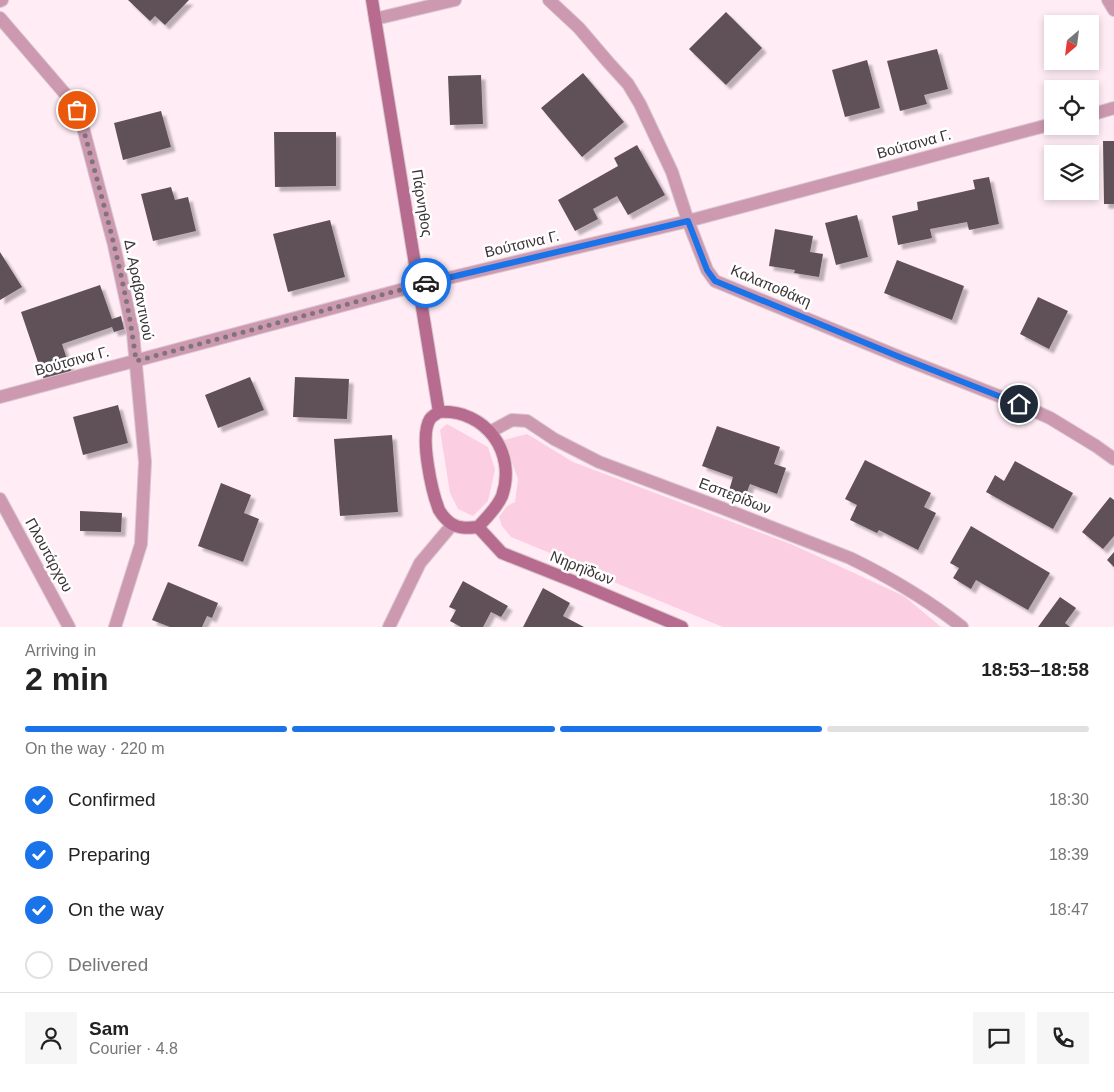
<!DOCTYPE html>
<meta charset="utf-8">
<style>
:root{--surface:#fff;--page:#f6f6f6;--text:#222;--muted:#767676;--line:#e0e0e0;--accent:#1a73e8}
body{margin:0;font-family:Arial,sans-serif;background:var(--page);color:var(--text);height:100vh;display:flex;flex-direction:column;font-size:19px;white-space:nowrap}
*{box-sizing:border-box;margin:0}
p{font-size:16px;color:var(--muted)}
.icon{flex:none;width:28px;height:28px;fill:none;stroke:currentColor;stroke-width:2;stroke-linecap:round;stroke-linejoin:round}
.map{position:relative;height:627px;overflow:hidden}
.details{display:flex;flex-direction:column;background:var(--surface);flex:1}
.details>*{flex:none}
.needle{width:32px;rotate:208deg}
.tools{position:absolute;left:1044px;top:15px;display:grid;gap:10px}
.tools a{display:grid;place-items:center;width:55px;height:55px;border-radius:0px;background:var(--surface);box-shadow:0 2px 8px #0003;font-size:25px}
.pin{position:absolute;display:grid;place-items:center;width:42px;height:42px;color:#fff;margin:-21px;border:2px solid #fff;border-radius:50%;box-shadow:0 1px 5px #0007}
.courier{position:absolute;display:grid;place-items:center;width:50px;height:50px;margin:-25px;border:4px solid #1a73e8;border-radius:50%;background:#fff;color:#222;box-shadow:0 1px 6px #0007}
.summary em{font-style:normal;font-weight:700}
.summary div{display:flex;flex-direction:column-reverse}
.summary{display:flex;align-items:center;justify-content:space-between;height:85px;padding:0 25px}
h1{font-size:32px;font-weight:700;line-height:38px}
.bar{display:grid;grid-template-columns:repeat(4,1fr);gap:8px 5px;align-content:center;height:60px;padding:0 25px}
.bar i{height:6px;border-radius:4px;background:var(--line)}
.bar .active{background:var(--accent)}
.bar p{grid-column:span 4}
.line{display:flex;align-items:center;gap:12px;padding:0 25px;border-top:1px solid var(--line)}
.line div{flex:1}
.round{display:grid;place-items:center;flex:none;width:52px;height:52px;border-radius:0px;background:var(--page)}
ol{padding:0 25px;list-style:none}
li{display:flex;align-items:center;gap:15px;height:55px}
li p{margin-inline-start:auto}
li .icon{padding:5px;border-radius:50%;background:var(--accent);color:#fff;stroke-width:4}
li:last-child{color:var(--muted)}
li i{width:28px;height:28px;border:2px solid var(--line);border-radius:50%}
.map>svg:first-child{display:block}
.green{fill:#fbcee1}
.building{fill:#615158;filter:url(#shadow)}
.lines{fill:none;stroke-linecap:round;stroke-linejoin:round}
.street-casing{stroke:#d8c7ce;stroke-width:14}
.secondary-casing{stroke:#d8c7ce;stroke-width:14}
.street{stroke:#cd99b0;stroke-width:12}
.secondary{stroke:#b76c8f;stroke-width:12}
.done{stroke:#807479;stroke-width:5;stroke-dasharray:0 9}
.route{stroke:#1a73e8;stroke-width:6}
.labels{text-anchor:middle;stroke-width:5;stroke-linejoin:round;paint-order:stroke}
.street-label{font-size:15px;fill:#3b3437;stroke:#fff}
</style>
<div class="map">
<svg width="1114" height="627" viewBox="0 0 1114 627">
<defs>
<filter id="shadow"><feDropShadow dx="4.5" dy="4.5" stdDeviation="1" flood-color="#0004"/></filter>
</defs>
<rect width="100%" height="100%" fill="#ffecf4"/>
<path class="green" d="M447,424L488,447L495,470L488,501L473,516L458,509L450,493L440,430Z
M527,434L573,462L793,545L904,596L941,627H723L604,578L572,562L511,537L502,526L499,517L507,506L515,502L518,479L504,440Z"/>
<path class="building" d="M128,0H189L165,25L155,16L150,21Z
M726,12L762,48L726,85L689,49Z
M937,49L948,89L924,95L927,104L900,111L887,61Z
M867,60L880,108L845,117L832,70Z
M583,73L624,122L582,157L541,108Z
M481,75L483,124L450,125L448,76Z
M161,111L171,147L123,160L114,123Z
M274,132H336V186L275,187Z
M1103,141H1114V204H1104Z
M637,145L665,195L628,215L617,196L593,209L598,219L575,231L558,200L618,166L614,158Z
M989,177L999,224L969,230L967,222L930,229L932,238L898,245L892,216L918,210L917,202L975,189L973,180Z
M171,187L175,200L188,197L196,231L153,241L141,194Z
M857,215L868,257L836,265L825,223Z
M330,220L345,277L288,292L273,234Z
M775,229L813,236L810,252L823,254L819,277L794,273L795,270L769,266Z
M0,252L22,287L0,300Z
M897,260L964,286L952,320L884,293Z
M100,285L112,319L121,316L124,329L114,332L112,327L62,344L71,371L44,380L21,312Z
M1038,297L1068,311L1049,349L1020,334Z
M250,377L264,410L218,428L205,395Z
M295,377L349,379L347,419L293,417Z
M118,405L128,443L83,455L73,417Z
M717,426L780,447L774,464L786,468L777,494L750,484L744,500L728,494L733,477L702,466Z
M392,435L398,512L340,516L334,439Z
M865,460L931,493L924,507L936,513L918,550L879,530L877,533L850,520L857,505L845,499Z
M1015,461L1073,493L1053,529L986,492L995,475L1004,481Z
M221,483L251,495L244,513L259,519L243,562L198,546Z
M1110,497L1114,500V536L1103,549L1082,532Z
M80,511L122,513L121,532L80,531Z
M971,526L1050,573L1028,610L976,580L971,589L953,578L959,568L950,563Z
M1114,552V567L1107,560Z
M463,581L508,606L501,617L491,612L483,627H461L450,621L456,610L449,607Z
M168,582L218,603L212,618L207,616L202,627H170L152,620Z
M543,588L570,603L563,616L584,627H523Z
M1060,597L1076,608L1065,623L1070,627H1038Z"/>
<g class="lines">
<defs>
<path id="street" d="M549,0L579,28L608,62L628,84L640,104L672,172L688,221L707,270L715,281L902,358L1019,404L1050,418L1096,446L1114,459
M1108,0L1114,10
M0,1L2,0
M0,18L67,96L77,109L81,120L114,245L133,333L145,462L141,544L115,627
M375,19L455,0
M1090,115L1114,108
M0,397L419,285L688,221L1052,124
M490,432L512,420L527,421L554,439L599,462L722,508L850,558C889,577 928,600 962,627
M0,499L69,627
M389,627L420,563L452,525"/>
<path id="secondary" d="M372,0L439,412
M439,412C486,409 517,453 502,496C497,508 486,518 478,527C469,528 460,529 452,524C447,521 442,515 439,510C432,492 419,436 430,419C432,416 436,414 439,412Z
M478,527L502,553L580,584L682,627"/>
</defs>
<use href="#street" class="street-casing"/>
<use href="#secondary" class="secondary-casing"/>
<use href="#street" class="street"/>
<use href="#secondary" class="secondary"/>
</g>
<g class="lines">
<path class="done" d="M77,110L81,120C102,199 126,279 136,361L426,283"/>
<path class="route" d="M426,283L688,221L707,270L715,281L902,358L1019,404"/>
</g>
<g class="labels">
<g class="street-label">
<text transform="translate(914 144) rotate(-15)" y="5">Βούτσινα Γ.</text>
<text transform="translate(422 203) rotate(81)" y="5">Πάρνηθος</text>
<text transform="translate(522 244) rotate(-13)" y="5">Βούτσινα Γ.</text>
<text transform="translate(771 286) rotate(23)" y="5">Καλαποθάκη</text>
<text transform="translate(139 290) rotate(79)" y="5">Δ. Αραβαντινού</text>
<text transform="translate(72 361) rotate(-15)" y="5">Βούτσινα Γ.</text>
<text transform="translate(735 496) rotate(21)" y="5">Εσπερίδων</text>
<text transform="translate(49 555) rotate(61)" y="5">Πλουτάρχου</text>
<text transform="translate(582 568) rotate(22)" y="5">Νηρηϊδων</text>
</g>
</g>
</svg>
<div class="tools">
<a><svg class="needle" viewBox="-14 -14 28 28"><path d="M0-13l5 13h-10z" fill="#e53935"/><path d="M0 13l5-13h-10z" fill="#767676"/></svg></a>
<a><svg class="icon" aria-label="locate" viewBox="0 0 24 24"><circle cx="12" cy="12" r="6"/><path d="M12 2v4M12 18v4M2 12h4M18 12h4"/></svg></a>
<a><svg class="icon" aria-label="layers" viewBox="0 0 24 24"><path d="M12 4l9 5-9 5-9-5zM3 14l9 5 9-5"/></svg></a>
</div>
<div class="pin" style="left:77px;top:110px;background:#ea580c"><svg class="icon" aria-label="bag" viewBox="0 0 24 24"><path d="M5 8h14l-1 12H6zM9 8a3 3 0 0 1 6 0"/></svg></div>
<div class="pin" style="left:1019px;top:404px;background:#1f2937"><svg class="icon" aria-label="home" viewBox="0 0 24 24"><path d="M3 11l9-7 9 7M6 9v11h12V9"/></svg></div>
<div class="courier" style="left:426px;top:283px"><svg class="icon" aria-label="car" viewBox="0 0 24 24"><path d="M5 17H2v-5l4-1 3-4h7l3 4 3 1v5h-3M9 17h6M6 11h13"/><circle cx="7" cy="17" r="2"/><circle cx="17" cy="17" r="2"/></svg></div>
</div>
<section class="details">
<div class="summary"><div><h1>2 min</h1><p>Arriving in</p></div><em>18:53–18:58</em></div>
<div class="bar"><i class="active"></i><i class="active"></i><i class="active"></i><i></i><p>On the way · 220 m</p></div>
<ol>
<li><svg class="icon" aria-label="check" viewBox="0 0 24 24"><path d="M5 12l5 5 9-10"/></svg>Confirmed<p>18:30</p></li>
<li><svg class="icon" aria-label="check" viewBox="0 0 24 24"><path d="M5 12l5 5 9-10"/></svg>Preparing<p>18:39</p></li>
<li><svg class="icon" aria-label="check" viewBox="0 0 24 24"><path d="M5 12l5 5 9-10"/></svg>On the way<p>18:47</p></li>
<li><i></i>Delivered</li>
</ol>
<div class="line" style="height:90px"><a class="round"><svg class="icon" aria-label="person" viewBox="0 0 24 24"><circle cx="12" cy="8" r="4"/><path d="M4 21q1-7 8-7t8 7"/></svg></a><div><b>Sam</b><p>Courier · 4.8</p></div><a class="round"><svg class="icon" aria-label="chat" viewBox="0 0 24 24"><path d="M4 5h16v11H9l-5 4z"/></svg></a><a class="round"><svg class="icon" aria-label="phone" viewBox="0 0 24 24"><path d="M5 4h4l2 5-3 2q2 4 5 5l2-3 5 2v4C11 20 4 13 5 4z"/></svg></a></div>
</section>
